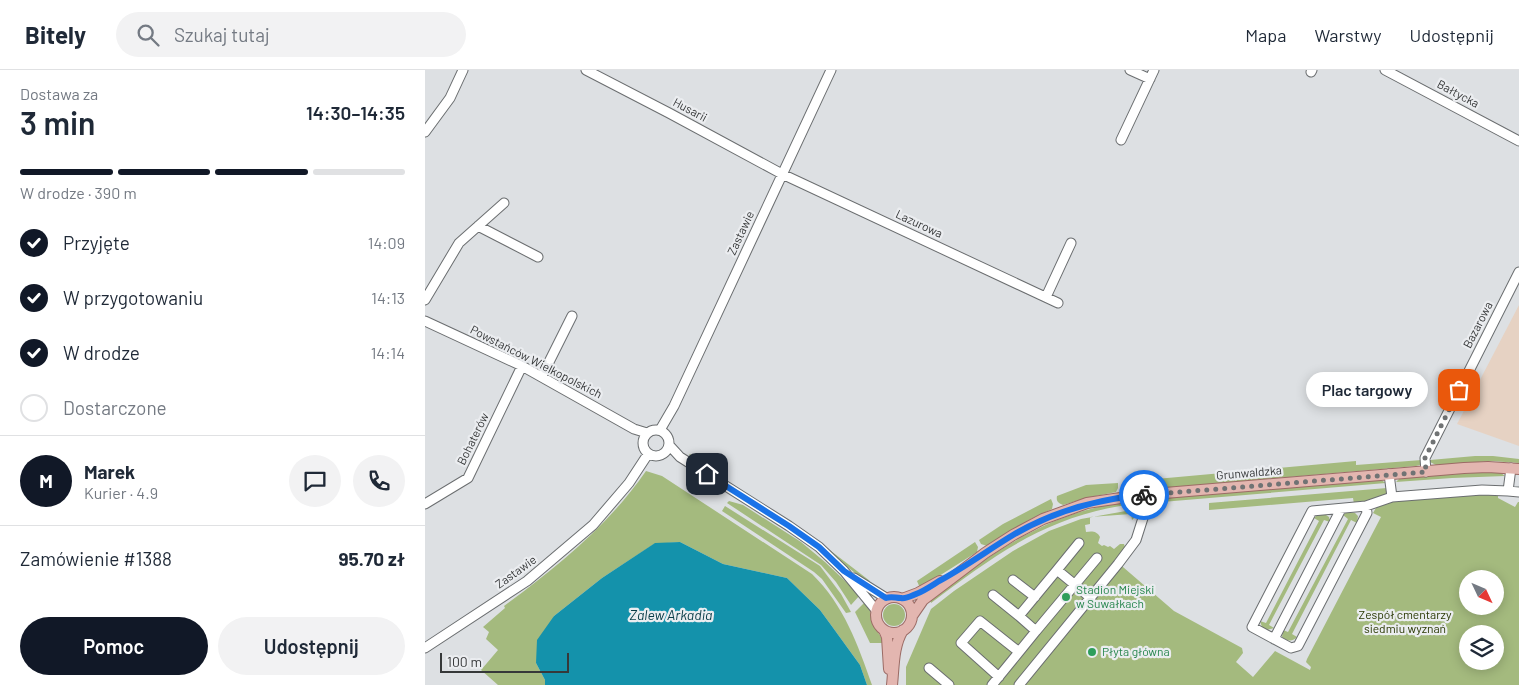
<!DOCTYPE html>
<html lang="pl">
<meta charset="utf-8">
<style>
:root{--surface:#fff;--page:#f2f2f3;--text:#1f2937;--muted:#747a83;--line:#e0e1e3;--accent:#111827}
body{margin:0;font-family:Barlow,sans-serif;background:var(--page);color:var(--text);height:100vh;display:flex;flex-direction:column;font-size:19px;white-space:nowrap}
*{box-sizing:border-box;margin:0}
p{font-size:16px;color:var(--muted)}
.icon{flex:none;width:28px;height:28px;fill:none;stroke:currentColor;stroke-width:2;stroke-linecap:round;stroke-linejoin:round}
.map{position:relative;flex:1;overflow:hidden}
.sheet{display:flex;flex-direction:column;background:var(--surface);width:425px}
.sheet>*{flex:none}
.needle{width:32px;rotate:134deg}
.buttons{position:absolute;left:1034px;top:500px;display:grid;gap:10px}
.buttons a{display:grid;place-items:center;width:45px;height:45px;border-radius:50%;background:var(--surface);box-shadow:0 2px 12px #0003;font-size:25px}
.scale{position:absolute;left:15px;bottom:12px;width:129px;box-sizing:border-box;padding-left:5px;border:2px solid #363839;border-top:0;font-size:14px;line-height:18px;white-space:nowrap;color:#363839;-webkit-text-stroke:4px #ebedf0;paint-order:stroke}
.pin{position:absolute;display:grid;place-items:center;width:42px;height:42px;color:#fff;margin:-21px;border-radius:10px;box-shadow:0 2px 8px #0006}
.courier{position:absolute;display:grid;place-items:center;width:50px;height:50px;margin:-25px;border:4px solid #1a73e8;border-radius:50%;background:#fff;color:#222;box-shadow:0 1px 6px #0007}
.bubble{position:absolute;height:35px;border-radius:18px;background:var(--surface);box-shadow:0 2px 12px #0003;font-size:16px;font-weight:600;line-height:35px;text-align:center}
.overview em{font-style:normal;font-weight:600}
.overview div{display:flex;flex-direction:column-reverse}
.overview{display:flex;align-items:center;justify-content:space-between;height:85px;padding:0 20px}
h1{font-size:32px;font-weight:600;line-height:38px}
.bar{display:grid;grid-template-columns:repeat(4,1fr);gap:8px 5px;align-content:center;height:60px;padding:0 20px}
.bar i{height:6px;border-radius:4px;background:var(--line)}
.bar .active{background:var(--accent)}
.bar p{grid-column:span 4}
.line{display:flex;align-items:center;gap:12px;padding:0 20px;border-top:1px solid var(--line)}
.line div{flex:1}
.round{display:grid;place-items:center;flex:none;width:52px;height:52px;border-radius:26px;background:var(--page)}
ol{padding:0 20px;list-style:none}
li{display:flex;align-items:center;gap:15px;height:55px}
li p{margin-inline-start:auto}
li .icon{padding:5px;border-radius:50%;background:var(--accent);color:#fff;stroke-width:4}
li:last-child{color:var(--muted)}
li i{width:28px;height:28px;border:2px solid var(--line);border-radius:50%}
.cta{display:flex;gap:10px;margin-top:auto;padding:10px 20px}
.cta a{flex:1;height:58px;border-radius:30px;background:var(--accent);color:#fff;font-size:20px;font-weight:600;line-height:58px;text-align:center}
.cta a+a{background:var(--page);color:var(--text)}
header{display:flex;align-items:center;gap:30px;box-sizing:border-box;height:70px;padding:0 25px;background:var(--surface);border-bottom:1px solid var(--line)}
header strong{font-size:24px}
nav{display:flex;gap:28px;margin-inline-start:auto;font-size:18px}
.search{width:350px;height:45px;background:var(--page);display:flex;align-items:center;gap:12px;box-sizing:border-box;padding:0 18px;border-radius:28px;color:var(--muted);font-size:19px}
main{display:flex;flex:1;min-height:0}
.map>svg:first-child{display:block}
.commercial{fill:#e6d2c3}
.green{fill:#a4ba7e;fill-rule:evenodd}
.water{fill:#1492ab}
.lines{fill:none;stroke-linecap:round;stroke-linejoin:round}
.minor-casing{stroke:#6b6e70;stroke-width:11}
.major-casing{stroke:#9b6b65;stroke-width:12}
.minor{stroke:#fff;stroke-width:9}
.major{stroke:#e3b6b0;stroke-width:10}
.done{stroke:#707374;stroke-width:5;stroke-dasharray:0 9}
.route{stroke:#1a73e8;stroke-width:6}
.leisure-dot{fill:#2e9e5b;stroke:#ebedf0;stroke-width:2}
.labels{text-anchor:middle;stroke-width:4.5;stroke-linejoin:round;paint-order:stroke}
.street-label{font-size:12px;fill:#363839;stroke:#ebedf0}
.leisure-label{font-size:12px;fill:#27864d;stroke:#ebedf0;text-anchor:start}
.park-label{font-size:12px;fill:#283700;stroke:#ebedf0}
.water-label{font-size:14px;font-style:italic;fill:#073b46;stroke:#ebedf0}
</style>
<header>
<strong>Bitely</strong>
<div class="search"><svg class="icon" aria-label="search" viewBox="0 0 24 24"><circle cx="10" cy="10" r="6"/><path d="M15 15l6 6"/></svg>Szukaj tutaj</div>
<nav><a>Mapa</a><a>Warstwy</a><a>Udostępnij</a></nav>
</header>
<main>
<section class="sheet">
<div class="overview"><div><h1>3 min</h1><p>Dostawa za</p></div><em>14:30–14:35</em></div>
<div class="bar"><i class="active"></i><i class="active"></i><i class="active"></i><i></i><p>W drodze · 390 m</p></div>
<ol>
<li><svg class="icon" aria-label="check" viewBox="0 0 24 24"><path d="M5 12l5 5 9-10"/></svg>Przyjęte<p>14:09</p></li>
<li><svg class="icon" aria-label="check" viewBox="0 0 24 24"><path d="M5 12l5 5 9-10"/></svg>W przygotowaniu<p>14:13</p></li>
<li><svg class="icon" aria-label="check" viewBox="0 0 24 24"><path d="M5 12l5 5 9-10"/></svg>W drodze<p>14:14</p></li>
<li><i></i>Dostarczone</li>
</ol>
<div class="line" style="height:90px"><b class="round" style="background:var(--accent);color:#fff">M</b><div><b>Marek</b><p>Kurier · 4.9</p></div><a class="round"><svg class="icon" aria-label="chat" viewBox="0 0 24 24"><path d="M4 5h16v11H9l-5 4z"/></svg></a><a class="round"><svg class="icon" aria-label="phone" viewBox="0 0 24 24"><path d="M5 4h4l2 5-3 2q2 4 5 5l2-3 5 2v4C11 20 4 13 5 4z"/></svg></a></div>
<div class="line" style="height:65px"><div>Zamówienie #1388</div><b>95.70 zł</b></div>
<div class="cta"><a>Pomoc</a><a>Udostępnij</a></div>
</section>
<div class="map">
<svg width="1094" height="615" viewBox="0 0 1094 615">
<rect width="100%" height="100%" fill="#dde0e3"/>
<path class="commercial" d="M1094,235V376L1032,354Z"/>
<path class="green" d="M265,384L305,413L380,461L445,511V515L390,471L302,413L264,385Z
M1050,386H1068L1094,389V393L1067,391L1011,395L1005,392V390Z
M997,390L995,395L991,396L702,421L698,417V412L931,391V395Z
M221,401L237,406L387,504C419,535 433,575 447,615H442L435,595L406,555L395,540L362,508L298,494L255,472L229,474L177,508L129,546L111,593L120,610V615H73L56,600L73,580L61,569L64,562L58,557L80,538L79,536C132,497 183,456 221,401Z
M1062,402L1076,403L1080,406L1027,408L971,412L975,408Z
M956,410L961,413L725,433L731,429Z
M693,413V418L691,422L661,428L638,435C633,433 631,431 632,426L661,415Z
M962,418V428L929,434L928,428L784,440V433Z
M1058,423L1073,424V428L1090,437L1093,432H1094V615H481V597L506,539L529,521L588,481L624,461L656,449L712,439V445L707,450L706,444L665,447V454L660,455L661,462C667,461 672,461 675,467L673,473L677,476L679,475L683,477L685,476L689,479L695,474H699L700,477L691,491L749,541L817,578L818,583L811,592L828,607L850,581L885,600L886,597L881,592L882,589L956,447L948,443L952,436L970,430ZM1042,509H1070V536H1042ZM1042,564H1070V591H1042Z
M626,429L628,434L627,439L606,449L562,476L556,474L554,470L578,454Z
M304,431L318,435L376,472L400,492L435,525L426,535L411,512L396,495L302,433Z
M702,432L708,434C624,445 572,483 506,533L505,530C567,483 622,442 702,432Z
M300,436L395,496L416,524L426,542L421,543L397,509L389,502L297,441Z
M922,442L930,443L933,446L932,453L926,450L867,564L872,567C868,572 861,571 857,567L858,560L863,562L923,449L918,445Z
M892,445H901L904,447L905,452L899,450L844,555L849,558L842,560L837,557L835,551L841,553L894,451L889,448Z
M550,472L553,477L552,482L495,518L492,511Z
M441,531C446,539 445,543 447,551C450,560 456,564 458,573H445L430,542Z
M458 545a11 11 0 1 1 22 0a11 11 0 1 1-22 0Z"/>
<path class="water" d="M255,472L298,494L362,508L395,540L406,555L435,595L442,615H120V610L111,593L112,570L129,546L177,508L230,473Z"/>
<g class="lines">
<defs>
<path id="minor" d="M161,0L244,43L357,104L633,233
M705,0L725,9
M960,0L1094,71
M886,2L887,0
M0,62L25,28L38,0
M696,70L729,0
M53,156L113,187
M621,227L646,173
M0,230L34,173L79,133
M0,251L97,296L209,359L222,363
M117,306L147,246
M218 373a13 13 0 1 1 26 0a13 13 0 1 1-26 0Z
M235,360L249,336L406,0
M244,375L255,387L364,456L394,477L419,501L451,540
M1086,398L1083,421L1094,422
M1001,402L1000,388L1094,202
M964,404L967,427L1057,420L1083,421
M0,434L43,408L97,296
M941,436L942,443L873,576L866,578L827,557L887,441L941,436L967,427
M632,500L654,473
M429,508L461,528
M588,510L610,527
M568,525L594,546L632,500L666,528
M594,546L611,561L672,488
M849,569L916,439
M0,578L102,511L168,455L204,413L223,384
M504,598L524,615
M574,607L536,573L555,551L594,582L611,561
M567,615L594,582
M594,615L693,494L711,470L718,448L716,425"/>
<path id="major" d="M451 545a18 18 0 1 1 36 0a18 18 0 1 1-36 0Z
M477,529L493,523L515,511
M487,546L498,530L560,483L588,465L618,449L662,433L716,425L1039,398L1063,397L1094,399
M459,560L462,567L464,599
M467,615C469,597 468,576 478,560"/>
</defs>
<use href="#minor" class="minor-casing"/>
<use href="#major" class="major-casing"/>
<use href="#minor" class="minor"/>
<use href="#major" class="major"/>
</g>
<g class="lines">
<path class="done" d="M719,425L1001,402L1000,388L1034,320"/>
<path class="route" d="M282,404L364,456L394,477L419,501L461,528C467,526 470,528 476,528C481,529 486,526 491,524C499,521 506,516 514,511C540,497 563,480 588,465C629,441 672,429 719,425"/>
</g>
<g class="leisure-dot">
<circle cx="641" cy="527" r="5"/>
<circle cx="667" cy="582" r="5"/>
</g>
<g class="labels">
<g class="street-label">
<text transform="translate(1033 24) rotate(28)" y="4">Bałtycka</text>
<text transform="translate(265 40) rotate(28)" y="4">Husarii</text>
<text transform="translate(494 154) rotate(25)" y="4">Lazurowa</text>
<text transform="translate(316 163) rotate(-65)" y="4">Zastawie</text>
<text transform="translate(1053 255) rotate(-63)" y="4">Bazarowa</text>
<text transform="translate(111 292) rotate(27)" y="4">Powstańców Wielkopolskich</text>
<text transform="translate(48 369) rotate(-64)" y="4">Bohaterów</text>
<text transform="translate(824 403) rotate(-5)" y="4">Grunwaldzka</text>
<text transform="translate(91 502) rotate(-36)" y="4">Zastawie</text>
</g>
<g class="leisure-label">
<text x="651" y="524">Stadion Miejski<tspan x="651" dy="14">w Suwałkach</tspan></text>
<text x="677" y="586">Płyta główna</text>
</g>
<g class="park-label">
<text x="980" y="549">Zespół cmentarzy<tspan x="980" dy="14">siedmiu wyznań</tspan></text>
</g>
<g class="water-label">
<text x="246" y="550">Zalew Arkadia</text>
</g>
</g>
</svg>
<div class="buttons">
<a><svg class="needle" viewBox="-14 -14 28 28"><path d="M0-13l5 13h-10z" fill="#e53935"/><path d="M0 13l5-13h-10z" fill="#747a83"/></svg></a>
<a><svg class="icon" aria-label="layers" viewBox="0 0 24 24"><path d="M12 4l9 5-9 5-9-5zM3 14l9 5 9-5"/></svg></a>
</div>
<div class="scale">100 m</div>
<div class="pin" style="left:1034px;top:320px;background:#ea580c"><svg class="icon" aria-label="bag" viewBox="0 0 24 24"><path d="M5 8h14l-1 12H6zM9 8a3 3 0 0 1 6 0"/></svg></div>
<div class="pin" style="left:282px;top:404px;background:#1f2937"><svg class="icon" aria-label="home" viewBox="0 0 24 24"><path d="M3 11l9-7 9 7M6 9v11h12V9"/></svg></div>
<div class="courier" style="left:719px;top:425px"><svg class="icon" aria-label="bike" viewBox="0 0 24 24"><circle cx="6" cy="16" r="4"/><circle cx="18" cy="16" r="4"/><path d="M6 16l4-8h5l3 8M10 8l3 8H6M13 5h3"/></svg></div>
<div class="bubble" style="left:881px;top:302px;width:122px">Plac targowy</div>
</div>
</main>
